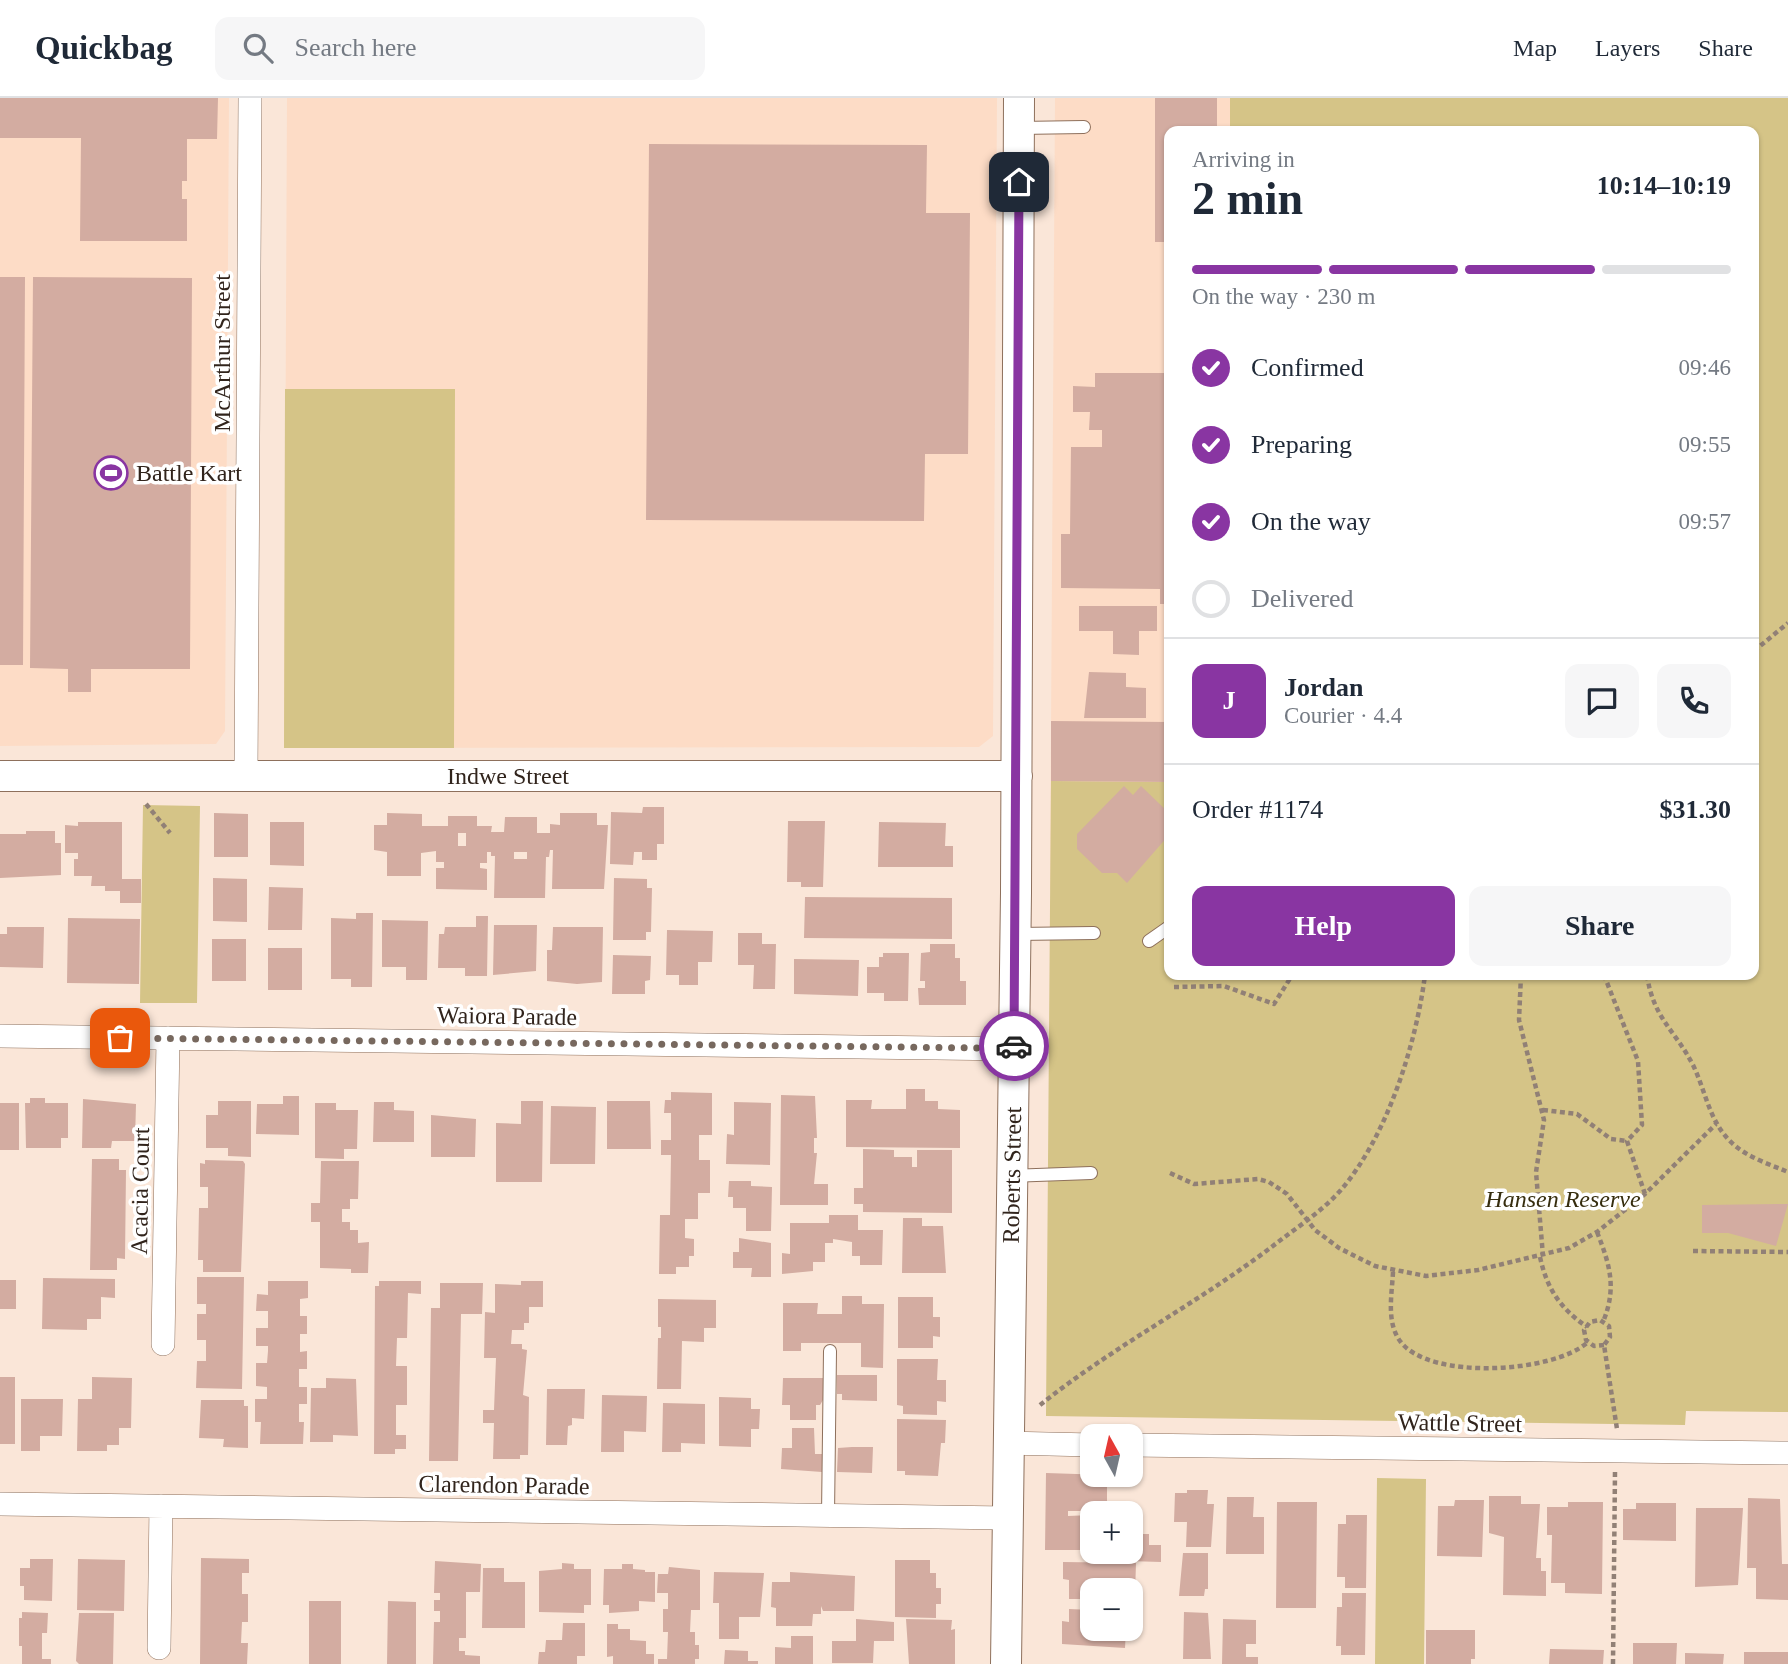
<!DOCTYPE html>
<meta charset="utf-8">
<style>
:root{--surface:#fff;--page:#f6f6f7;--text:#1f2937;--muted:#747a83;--line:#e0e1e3;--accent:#8935a2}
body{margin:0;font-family:Georgia,serif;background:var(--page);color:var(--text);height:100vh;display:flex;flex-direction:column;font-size:26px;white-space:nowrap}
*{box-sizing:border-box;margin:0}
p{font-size:23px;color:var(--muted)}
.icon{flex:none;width:38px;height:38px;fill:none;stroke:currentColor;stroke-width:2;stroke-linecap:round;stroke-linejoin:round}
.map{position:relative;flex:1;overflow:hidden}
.side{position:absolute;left:1164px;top:28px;width:595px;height:854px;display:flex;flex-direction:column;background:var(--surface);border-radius:14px;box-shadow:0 2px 5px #0004}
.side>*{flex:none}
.needle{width:46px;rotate:352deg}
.controls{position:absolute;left:1080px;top:1326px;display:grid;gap:14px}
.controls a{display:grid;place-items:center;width:63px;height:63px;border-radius:14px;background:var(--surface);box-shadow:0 2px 5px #0004;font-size:35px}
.pin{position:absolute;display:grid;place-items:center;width:60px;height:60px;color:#fff;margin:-30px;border-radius:14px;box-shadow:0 4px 10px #0006}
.courier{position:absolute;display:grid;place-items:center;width:70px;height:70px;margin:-35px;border:5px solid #8935a2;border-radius:50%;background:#fff;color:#222;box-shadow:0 2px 9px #0007}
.head em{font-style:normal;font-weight:800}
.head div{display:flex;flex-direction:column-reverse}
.head{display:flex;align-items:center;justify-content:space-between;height:119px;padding:0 28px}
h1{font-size:46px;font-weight:800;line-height:52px}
.bar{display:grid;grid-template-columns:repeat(4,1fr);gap:10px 7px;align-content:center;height:84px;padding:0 28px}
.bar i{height:9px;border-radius:5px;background:var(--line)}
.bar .on{background:var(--accent)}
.bar p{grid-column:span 4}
.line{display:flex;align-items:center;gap:18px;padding:0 28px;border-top:2px solid var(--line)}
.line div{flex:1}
.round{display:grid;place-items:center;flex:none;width:74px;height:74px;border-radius:14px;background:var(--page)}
ol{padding:0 28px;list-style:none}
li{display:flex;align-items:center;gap:21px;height:77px}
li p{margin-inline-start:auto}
li .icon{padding:7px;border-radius:50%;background:var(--accent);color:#fff;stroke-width:4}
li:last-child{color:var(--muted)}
li i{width:38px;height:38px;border:4px solid var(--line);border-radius:50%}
.primary-button{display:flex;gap:14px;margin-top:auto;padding:14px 28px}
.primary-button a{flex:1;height:80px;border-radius:14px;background:var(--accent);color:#fff;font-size:28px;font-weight:800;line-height:80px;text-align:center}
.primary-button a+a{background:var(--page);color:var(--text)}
header{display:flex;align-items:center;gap:42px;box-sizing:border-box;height:98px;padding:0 35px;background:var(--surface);border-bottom:2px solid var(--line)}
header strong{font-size:33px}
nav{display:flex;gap:38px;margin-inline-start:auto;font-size:24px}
.search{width:490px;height:63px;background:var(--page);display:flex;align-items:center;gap:18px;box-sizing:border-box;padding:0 24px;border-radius:14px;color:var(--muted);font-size:26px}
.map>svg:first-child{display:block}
.built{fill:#fddcc6}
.green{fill:#d5c487}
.building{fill:#d3aca1;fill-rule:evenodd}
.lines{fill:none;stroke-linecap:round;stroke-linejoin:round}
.service-casing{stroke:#8e705c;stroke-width:14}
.minor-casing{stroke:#8e705c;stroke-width:24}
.tertiary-casing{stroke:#8e705c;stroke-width:32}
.path{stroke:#918076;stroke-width:4.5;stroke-dasharray:5 3.5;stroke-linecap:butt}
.service{stroke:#fff;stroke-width:12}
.minor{stroke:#fff;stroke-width:23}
.tertiary{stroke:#fff;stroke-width:30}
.done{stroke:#77685e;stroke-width:7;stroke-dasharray:0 12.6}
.route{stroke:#8935a2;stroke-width:9}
.labels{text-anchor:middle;stroke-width:7;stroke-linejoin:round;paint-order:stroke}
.street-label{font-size:24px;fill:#31241c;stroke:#fff}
.poi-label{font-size:24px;fill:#31241c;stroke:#fff;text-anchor:start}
.park-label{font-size:24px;font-style:italic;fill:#362d0e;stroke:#fff}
</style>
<header>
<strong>Quickbag</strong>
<div class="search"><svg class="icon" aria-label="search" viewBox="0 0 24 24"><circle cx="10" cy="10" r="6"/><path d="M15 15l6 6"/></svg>Search here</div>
<nav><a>Map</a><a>Layers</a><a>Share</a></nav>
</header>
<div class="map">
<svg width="1788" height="1566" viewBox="0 0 1788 1566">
<rect width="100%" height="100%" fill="#fae6d8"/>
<path class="built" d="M0,0H229L225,633L216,646L0,648Z
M287,0H997L993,638L979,649L284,650Z
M1055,0H1230V33H1169V812L1050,792Z"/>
<path class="green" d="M1230,0H1788V1314L1686,1313L1685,1327L1046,1318L1051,683L1169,684V877H1754V33H1230Z
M285,291H455L454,650H284Z
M143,707L200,708L197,905H140Z
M1377,1380L1426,1381L1424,1566H1375Z"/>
<path class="building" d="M0,0H218L217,41H187V83H182V101H187V143H80L81,40H0Z
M1155,0H1217V33H1169V144H1155Z
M649,46L927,47L926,115H970L968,356H925L924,423L646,422Z
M0,179H25L23,567H0Z
M33,179L192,180L190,571H91V594H68V571L30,570Z
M1095,275H1169V506H1160V491L1061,490V436H1070L1071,349H1102V332H1089L1090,314H1073V288L1095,289Z
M1079,508H1157V533H1139V557L1113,556V533H1079Z
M1089,574L1126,575V589L1146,590V620H1084Z
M1051,623L1169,624V684L1051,683Z
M1124,688L1133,697L1141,688L1169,715V737L1127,785L1117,775H1102L1077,751V736Z
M643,709H664V746H657V762H642V754H634L633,767L610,766L611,714L642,715Z
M214,715L248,716V759H214Z
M387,715L422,716V728H448V718H477V728H492L491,734H504L505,719H537V735H550V726L560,727V715H597V727H608L604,791H552L553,752H550L549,759H546L545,800H494L495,758H491V754H487V765H480V770L487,771V792L436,791V770H444V764H436V753L421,755V778H387V754L374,752V727H387ZM458,735H466V748H458ZM514,754H527V761H514Z
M788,723H825L823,789H801V784H787Z
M78,724H122V781H141V805H120V793H105V788H91L92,778H74V761H78V755H65V727L78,728Z
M270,724H304V768L270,767Z
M879,724L946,725L945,748H953V769H878Z
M26,733H55V745H61V777L0,780V736H26Z
M213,780L247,781V824L213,823Z
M614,780L647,781V790H652L651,834H646V842H613Z
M269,789L303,790L302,832H268Z
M805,799L952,800V841L804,840Z
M356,815H373L372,889H351V881H331V820L356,821Z
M476,818H488L487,878H465V870H438L439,836H444L445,829H476Z
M68,820L140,821L139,886L67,885Z
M382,822L428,823L427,882H406V869H382Z
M494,827H537L536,873L493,877Z
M7,829H44L43,870L0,869V836H7Z
M553,829H603L602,884L577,886L547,883V852H552Z
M667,832L713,833L712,864H698V887H679V877H666Z
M738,835H762V846H776L775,891H753L754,867H738Z
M212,841H246V883H212Z
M930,846H955V860H960V883H966V907H919L918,890H925V883H920L921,855L930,854Z
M268,850H302V892H268Z
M883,855H909L908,903H884V895H867V869H879V859H883Z
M613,857L651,858L650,882L645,883V896H612Z
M794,861L859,862L858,898L794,896Z
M906,991H925V1003H938V1011L960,1012V1050L846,1049V1002H872L871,1011H906Z
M671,994L712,995V1037H699V1062H710V1095H698V1121H685V1140L694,1141V1158H689V1169H676V1176H659L660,1117H670L671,1057H661V1042H671V1015H664L665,1002H671Z
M781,997L815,998L817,1040H814V1055H817L814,1086H828V1107H780Z
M283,998H299V1037L256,1036L257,1006H283Z
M30,1000H45V1005H68V1040H61V1050H26L25,1005H30Z
M83,1001L136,1006L135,1043H112L111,1050H82Z
M218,1003H251V1059L228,1058V1050H206V1017H218Z
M521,1003H543L542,1084H496V1025L521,1026Z
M607,1003H650L651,1051H607Z
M374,1004H394V1012L414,1013V1044H373Z
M734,1004L771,1005L770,1067L726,1066L727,1036L734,1037Z
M0,1005H19V1052H0Z
M315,1005H336V1012H358L357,1051H344V1061L315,1060Z
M551,1008L596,1009L595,1066H550Z
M431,1017L476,1021L475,1059H431Z
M863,1051L894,1052V1059H912V1069H917V1052H952V1115L863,1114V1106H854V1090H863Z
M92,1061H119V1072H126L125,1161L117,1160V1172H90Z
M205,1062L243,1063L245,1066L241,1174H203V1162H198L199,1110H208V1089H200V1065L205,1066Z
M321,1063H359L358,1101H350V1111H342V1124H350V1132H358V1145L369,1144L368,1175H351V1171L320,1170V1124H311V1105H320Z
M729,1083H751V1088L772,1089L771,1133H746V1110H733V1099H728Z
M1788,1106L1776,1148L1728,1135H1702V1107Z
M829,1117H858V1132H883L882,1167H860V1158H852V1144L833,1141V1145H825V1164H813V1173L782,1176V1155L790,1156V1125H829Z
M903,1120H922V1128H943L946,1175H902Z
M739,1140L771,1145V1179H751L752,1170H733V1154H739Z
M197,1179H244L242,1291L196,1290L197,1263H206V1242H197V1216H206V1206H197Z
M43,1180L115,1181V1200L101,1199V1221H87V1232L42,1231Z
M0,1182H16V1211H0Z
M268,1183H308V1200L300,1201V1218H307V1236H300V1254L307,1253V1271H299V1289H307V1306H299V1324H304L303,1346H260L261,1324H255V1301H267V1289L256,1288V1265H267L268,1253V1248H256V1230H268V1213H256L257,1196L268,1197Z
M379,1183H421V1196L408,1195L407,1240H397L396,1268H407V1307H396V1337H406V1351H395V1356H374L375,1188H379Z
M521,1183H543V1209H529V1225H524V1232H512L511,1246H522V1251L527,1252L523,1297L529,1299L528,1357H520V1361H493L494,1325H483V1312H494L496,1260H484L485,1214L495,1215V1186L521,1187Z
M440,1185H483L482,1216H461L458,1363H429L431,1210H440Z
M842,1198H862V1206H884L883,1270L861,1269V1245H801V1253H783V1205H818L817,1216H842Z
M898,1199H933V1219H940V1239L933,1238V1250H898Z
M658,1201L716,1202V1230H704V1244L682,1243L681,1291H657L658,1240H661V1229H658Z
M897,1261H938L937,1282H946V1304L937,1303V1317L903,1316V1308L897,1307Z
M837,1277H877V1303L842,1302V1296H837Z
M0,1279H15V1346H0Z
M92,1279L132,1280L131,1330H119V1347H107V1353H77L78,1301H92Z
M326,1280L356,1281L358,1338L333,1337V1344H310L311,1290H326Z
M783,1280H823V1302L820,1307H816V1322H790V1307H782Z
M547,1291H585L584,1321L572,1320V1327L568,1328L567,1347H546Z
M602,1297L647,1298L646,1334L624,1333V1354H601Z
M719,1299L751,1300V1311H760L759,1331H751V1349L719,1348Z
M21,1301H63L62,1338H40V1353H21Z
M201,1302H244V1308H248V1350L223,1349L224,1341L199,1340Z
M663,1305L705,1306V1346L681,1345V1354H662Z
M897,1321L946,1322L945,1345H941L938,1378L905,1377V1373H897Z
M792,1330H814L815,1356H822V1374L781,1371L782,1350H792Z
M852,1349H873L872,1375L837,1374L838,1350Z
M1046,1375L1107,1377V1413H1068V1418L1091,1417L1092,1454H1130V1436H1149V1447H1161V1464L1128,1463L1129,1458L1090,1461L1089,1452H1045Z
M1187,1392H1208L1207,1406H1214L1211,1449H1186L1187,1424H1174L1175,1395H1187Z
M1489,1398H1521V1406H1540L1536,1460H1541V1473H1546V1498L1503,1497L1504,1439L1489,1435Z
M1227,1399H1254L1253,1419H1264V1456H1226Z
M1748,1400L1780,1401L1782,1466H1788V1502L1756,1501V1470H1747Z
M1455,1402H1484L1482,1459L1437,1458L1438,1408H1454Z
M1277,1404H1317L1316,1510H1276Z
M1568,1404H1603L1602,1496L1565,1495V1485H1551L1552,1437H1547V1409H1568Z
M1636,1405H1676V1443L1623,1442V1411H1636Z
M1696,1410H1743L1738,1487L1695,1489Z
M1346,1417H1367L1366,1490H1345V1479H1337L1338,1426H1346Z
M1183,1455H1208V1491H1205L1204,1498H1179Z
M201,1460L249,1461V1475H242V1496H248V1524H242L241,1545H248L247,1566H200Z
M30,1461H53L52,1503L24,1502V1488H20V1470H30Z
M78,1461L125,1462L124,1513L77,1512Z
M895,1462H930V1475H936V1490H941V1506H936V1520L895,1519Z
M435,1463L481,1466L480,1494H466V1540H459V1553H465V1557L480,1558V1566H433L434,1524H440V1513H434V1502H440V1495H434Z
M1063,1464L1136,1465L1135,1497H1130V1493H1092L1090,1501H1069V1482L1063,1481Z
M562,1465L574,1466V1471H591V1507H584V1515L539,1514V1473L562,1471Z
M622,1466H633V1471L645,1472V1474H655V1504L639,1503V1513L609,1515V1507H603L604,1471H622Z
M669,1469L700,1472V1512H691L690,1534H695V1547H699V1561H695V1566H658V1561H667L668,1534H663V1511H668V1495H657L658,1476H668Z
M483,1470H504V1484H525V1530H482Z
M714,1474L764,1475L760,1519H739V1541H719V1505H713Z
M790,1474L855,1478L854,1513H823L821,1508V1516H813L812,1528H776V1510L771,1509L772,1484H790Z
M1342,1495H1366L1365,1557H1341V1548H1336L1337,1509H1342Z
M309,1503H341V1566H309Z
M388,1503L416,1504V1566H387Z
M1069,1511L1092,1512V1531H1126L1125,1550L1062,1546V1523L1069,1524Z
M22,1514L48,1515L47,1535H42V1561H51V1566H22V1548H19V1520H22Z
M1184,1514L1208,1515L1211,1561H1183Z
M79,1515H114L113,1566H79L76,1563Z
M856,1521L894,1524V1543H874L873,1565H832V1543H856Z
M906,1521L952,1522L951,1532L955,1531V1566H909Z
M1223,1521L1256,1522V1546H1246V1559H1258V1566H1222Z
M563,1525H585V1558H577V1566H538L539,1554H545L546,1542H562Z
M607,1526H618V1531H630V1542L646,1543V1556H654V1566H613V1558L607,1559Z
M1426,1532H1475V1561H1471V1566H1426Z
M791,1538H813V1566H775V1549L791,1550Z
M1633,1545H1677L1676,1566H1633Z
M1550,1551L1604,1552L1603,1566H1549Z
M725,1552L748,1553V1563H758V1566H724Z
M1744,1554H1788V1566H1744Z
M1685,1555L1724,1556L1723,1566H1685Z"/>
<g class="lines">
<defs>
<path id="service" d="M1019,30L1084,29
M1015,836L1094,835
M1149,843L1169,829
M1012,1078L1091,1075
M828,1417L830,1253"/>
<path id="minor" d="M246,678L250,0
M0,938L1014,951
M163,1246L168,940
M1008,1345L1092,1347
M1130,1347L1788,1355
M0,1406L1007,1420
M159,1550L161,1408"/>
<path id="tertiary" d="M0,678H1017
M1006,1566L1016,795L1019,0"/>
</defs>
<use href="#service" class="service-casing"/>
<use href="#minor" class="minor-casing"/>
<use href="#tertiary" class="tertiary-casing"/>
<path class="path" d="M1754,553L1788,525
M146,706L170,735
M1521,877L1519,922L1544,1022L1536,1074L1543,1158
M1604,877L1638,963L1642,1027L1627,1043L1645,1096
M1647,877C1653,920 1675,932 1693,967C1706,994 1709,1023 1731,1044C1746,1059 1769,1066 1788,1074
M1174,889L1224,888L1274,906L1291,879
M1543,1012L1577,1016L1611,1041L1627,1043
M1170,1075L1194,1086L1258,1081L1269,1084L1287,1096L1315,1132L1339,1150L1375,1168L1426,1178L1478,1172L1569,1150L1597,1134L1645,1096L1716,1026
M1597,1134C1610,1167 1617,1190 1603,1224
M1693,1153L1788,1154
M1540,1159C1547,1191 1560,1210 1587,1229
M1393,1174C1392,1196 1386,1224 1400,1243C1429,1283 1554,1275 1588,1244
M1604,1247L1594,1248L1586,1242L1584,1232L1590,1224L1600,1222L1609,1228L1610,1239L1604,1247L1617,1331
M1040,1307C1115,1247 1202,1203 1278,1144C1299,1128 1322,1113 1340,1093C1387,1039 1416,947 1425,877
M1613,1566L1615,1374"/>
<use href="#service" class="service"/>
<use href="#minor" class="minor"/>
<use href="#tertiary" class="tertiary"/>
</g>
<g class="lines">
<path class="done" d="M120,940L979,950L1014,948"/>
<path class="route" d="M1014,948L1019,84"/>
</g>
<defs>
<symbol id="stadium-ring" viewBox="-11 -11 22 22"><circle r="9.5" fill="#fff" stroke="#8935a2" stroke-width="1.5"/><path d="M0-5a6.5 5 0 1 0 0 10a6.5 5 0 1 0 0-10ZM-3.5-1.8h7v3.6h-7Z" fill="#8935a2"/></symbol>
</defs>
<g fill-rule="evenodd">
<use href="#stadium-ring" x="92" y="356" width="38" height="38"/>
</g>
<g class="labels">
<g class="street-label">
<text transform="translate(222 255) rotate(-90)" y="8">McArthur Street</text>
<text x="508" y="686">Indwe Street</text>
<text transform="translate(507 918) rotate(1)" y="8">Waiora Parade</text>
<text transform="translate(1012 1077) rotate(-89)" y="8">Roberts Street</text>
<text transform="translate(140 1093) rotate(-89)" y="8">Acacia Court</text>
<text transform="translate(1460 1325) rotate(1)" y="8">Wattle Street</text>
<text transform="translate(504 1387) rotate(1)" y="8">Clarendon Parade</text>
</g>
<g class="poi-label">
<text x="136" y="383">Battle Kart</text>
</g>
<g class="park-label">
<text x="1563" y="1109">Hansen Reserve</text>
</g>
</g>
</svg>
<div class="controls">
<a><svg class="needle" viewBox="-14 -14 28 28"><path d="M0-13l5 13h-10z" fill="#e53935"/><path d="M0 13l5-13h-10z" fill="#747a83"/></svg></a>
<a>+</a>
<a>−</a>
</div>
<div class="pin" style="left:120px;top:940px;background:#ea580c"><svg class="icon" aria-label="bag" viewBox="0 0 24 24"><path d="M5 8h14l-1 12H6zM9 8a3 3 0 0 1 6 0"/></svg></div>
<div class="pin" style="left:1019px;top:84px;background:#1f2937"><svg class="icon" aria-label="home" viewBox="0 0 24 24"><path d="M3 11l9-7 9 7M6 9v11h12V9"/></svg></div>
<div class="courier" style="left:1014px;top:948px"><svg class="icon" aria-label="car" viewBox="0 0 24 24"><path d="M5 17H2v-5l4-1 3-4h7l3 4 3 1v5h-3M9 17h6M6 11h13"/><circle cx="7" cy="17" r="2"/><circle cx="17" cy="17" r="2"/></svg></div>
<section class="side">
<div class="head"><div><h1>2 min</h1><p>Arriving in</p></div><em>10:14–10:19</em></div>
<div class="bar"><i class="on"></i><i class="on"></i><i class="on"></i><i></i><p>On the way · 230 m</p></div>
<ol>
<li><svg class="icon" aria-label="check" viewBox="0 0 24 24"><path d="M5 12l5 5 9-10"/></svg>Confirmed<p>09:46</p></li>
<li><svg class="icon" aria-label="check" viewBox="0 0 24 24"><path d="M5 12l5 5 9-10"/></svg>Preparing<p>09:55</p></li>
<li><svg class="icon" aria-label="check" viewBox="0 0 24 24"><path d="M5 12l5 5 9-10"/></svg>On the way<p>09:57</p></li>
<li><i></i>Delivered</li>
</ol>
<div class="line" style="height:126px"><b class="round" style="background:var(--accent);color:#fff">J</b><div><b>Jordan</b><p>Courier · 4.4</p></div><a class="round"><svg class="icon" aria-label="chat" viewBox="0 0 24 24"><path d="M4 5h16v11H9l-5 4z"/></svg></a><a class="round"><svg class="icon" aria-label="phone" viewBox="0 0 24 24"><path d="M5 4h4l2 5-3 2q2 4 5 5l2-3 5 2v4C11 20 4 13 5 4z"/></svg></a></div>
<div class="line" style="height:91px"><div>Order #1174</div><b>$31.30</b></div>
<div class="primary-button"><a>Help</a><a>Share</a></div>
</section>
</div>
